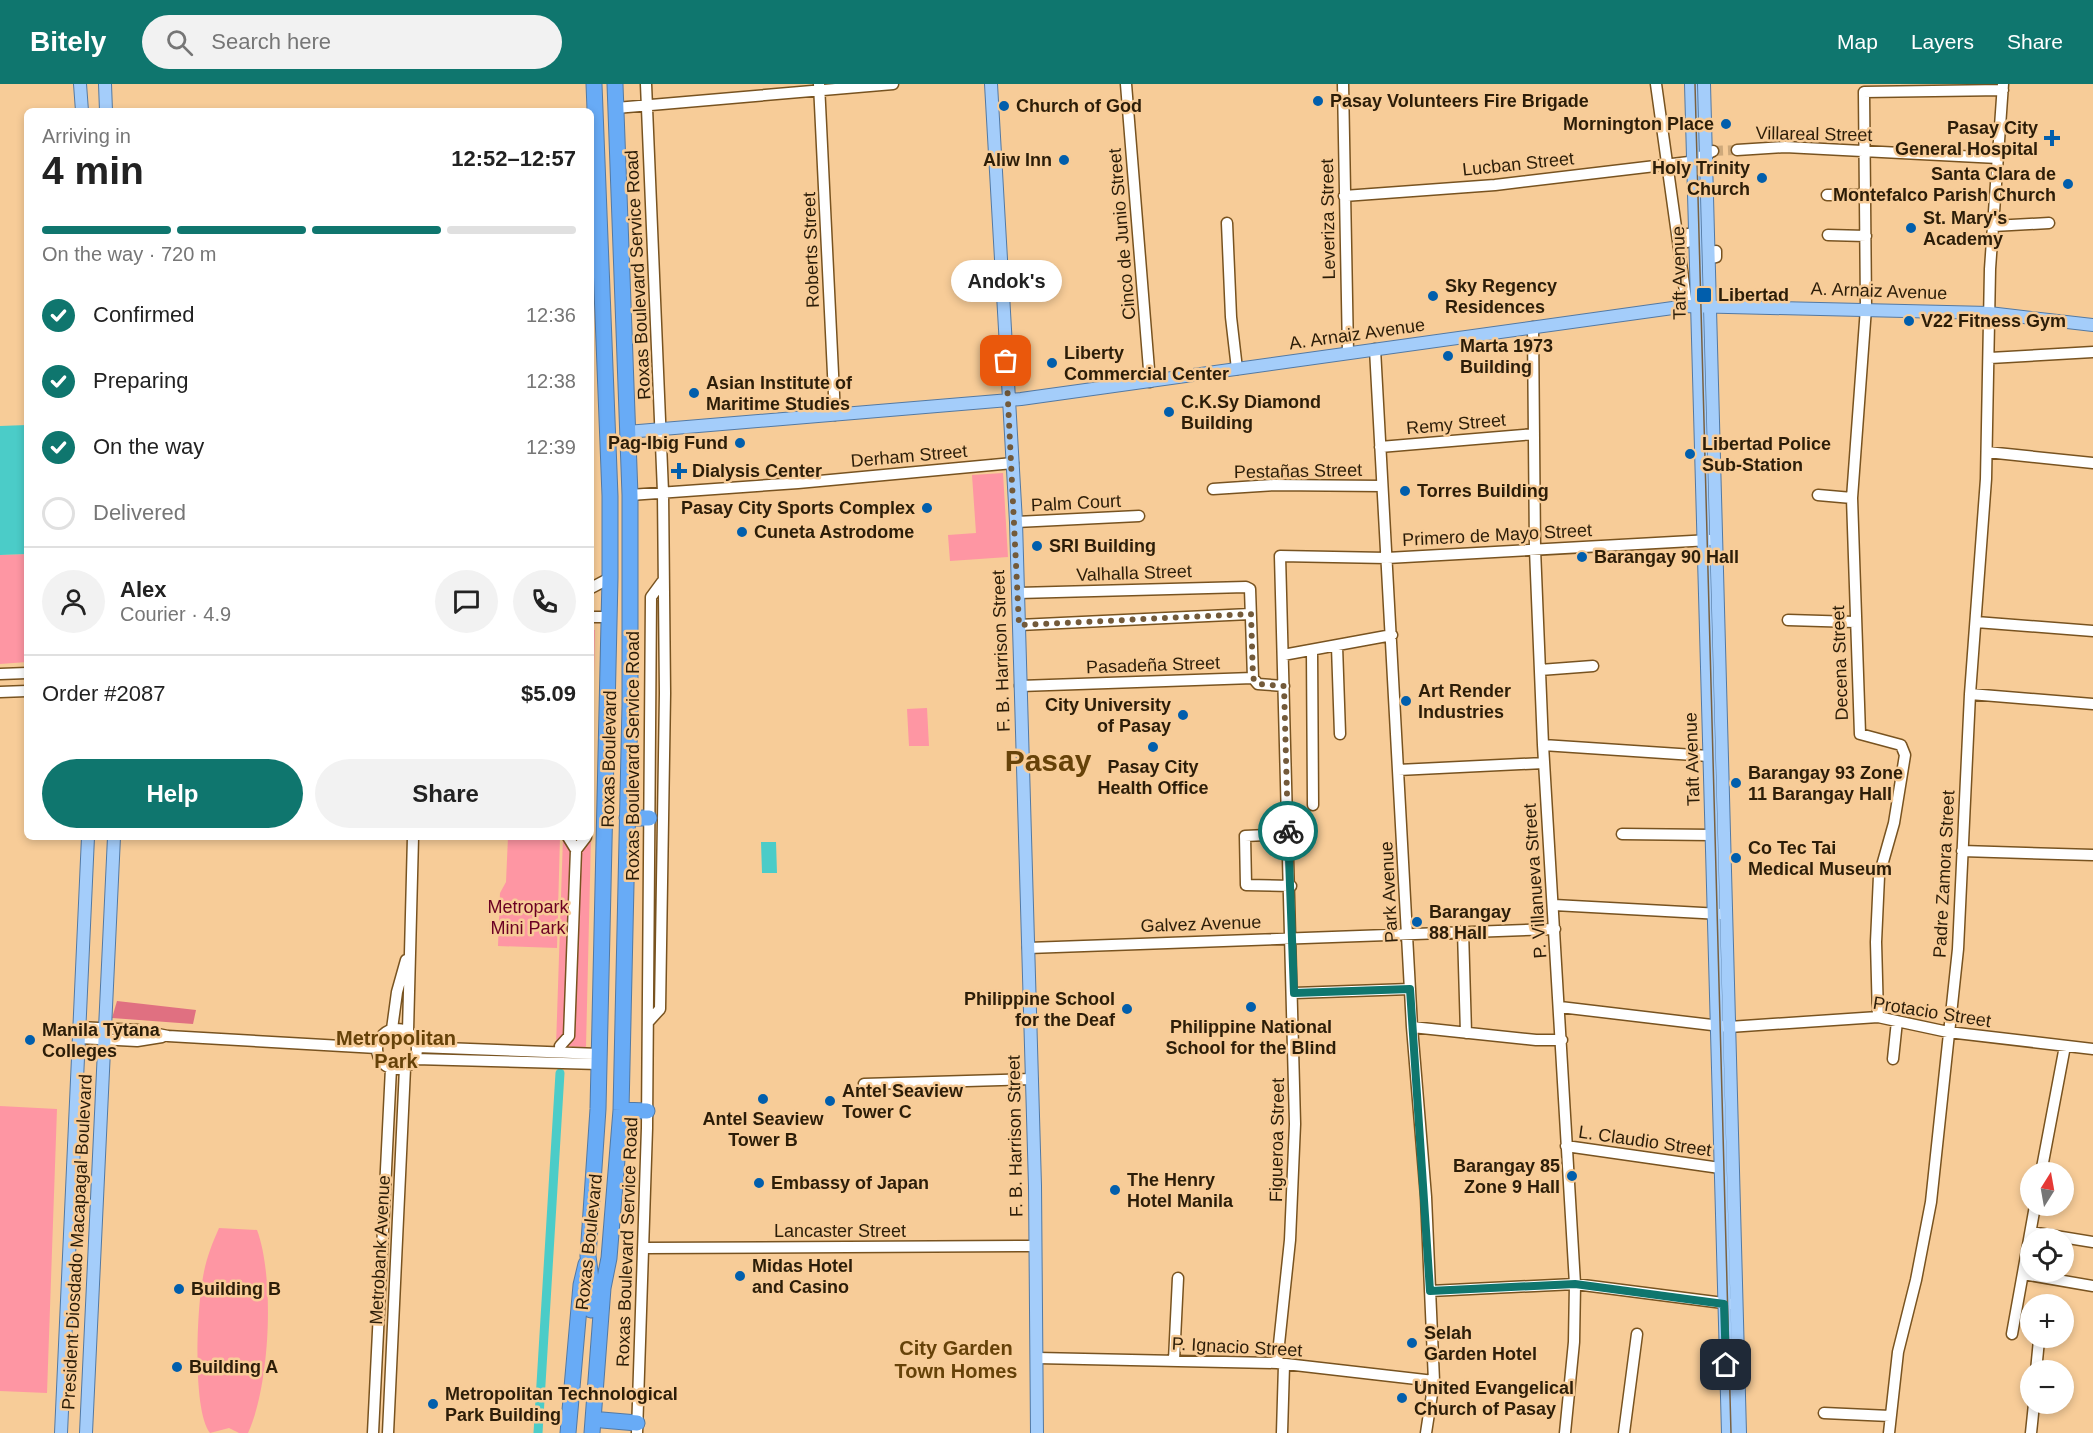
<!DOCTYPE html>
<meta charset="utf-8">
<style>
:root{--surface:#fff;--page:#f2f2f2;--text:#222;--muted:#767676;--line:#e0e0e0;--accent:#0f766e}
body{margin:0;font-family:Helvetica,sans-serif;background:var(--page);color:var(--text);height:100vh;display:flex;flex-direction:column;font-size:22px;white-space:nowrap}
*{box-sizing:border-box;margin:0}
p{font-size:20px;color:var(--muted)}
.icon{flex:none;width:33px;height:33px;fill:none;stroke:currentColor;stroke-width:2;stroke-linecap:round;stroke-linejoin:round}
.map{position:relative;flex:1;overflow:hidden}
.side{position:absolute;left:24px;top:24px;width:570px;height:732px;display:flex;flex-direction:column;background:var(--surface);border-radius:9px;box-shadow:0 3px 9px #0003}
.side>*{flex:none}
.needle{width:39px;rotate:11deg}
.controls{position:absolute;left:2020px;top:1078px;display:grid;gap:12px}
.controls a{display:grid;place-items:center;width:54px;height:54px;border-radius:50%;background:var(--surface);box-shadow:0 3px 9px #0003;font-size:30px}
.pin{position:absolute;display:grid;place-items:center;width:51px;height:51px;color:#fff;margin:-26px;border-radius:12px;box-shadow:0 3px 9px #0006}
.courier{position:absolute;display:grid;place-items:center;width:60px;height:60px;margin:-30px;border:4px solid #0f766e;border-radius:50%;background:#fff;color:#222;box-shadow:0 2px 8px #0007}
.bubble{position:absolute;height:42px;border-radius:21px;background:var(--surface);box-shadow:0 3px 9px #0003;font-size:20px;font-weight:700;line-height:42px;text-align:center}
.summary em{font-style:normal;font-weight:700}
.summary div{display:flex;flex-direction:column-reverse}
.summary{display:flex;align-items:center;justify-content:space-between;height:102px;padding:0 18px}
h1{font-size:39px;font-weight:700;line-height:45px}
.bar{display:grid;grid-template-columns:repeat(4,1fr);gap:9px 6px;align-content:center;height:72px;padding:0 18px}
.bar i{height:8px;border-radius:4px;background:var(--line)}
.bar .selected{background:var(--accent)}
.bar p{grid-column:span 4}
.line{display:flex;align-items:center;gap:15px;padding:0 18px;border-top:2px solid var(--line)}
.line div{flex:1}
.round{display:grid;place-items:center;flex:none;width:63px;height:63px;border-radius:32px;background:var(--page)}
ol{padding:0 18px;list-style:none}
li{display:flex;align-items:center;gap:18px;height:66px}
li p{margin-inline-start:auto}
li .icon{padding:6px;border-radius:50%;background:var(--accent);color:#fff;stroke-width:4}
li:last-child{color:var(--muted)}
li i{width:33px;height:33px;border:3px solid var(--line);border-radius:50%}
.action{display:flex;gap:12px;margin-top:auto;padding:12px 18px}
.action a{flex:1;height:69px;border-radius:36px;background:var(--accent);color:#fff;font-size:24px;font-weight:700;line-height:69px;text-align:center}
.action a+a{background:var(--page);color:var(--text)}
header{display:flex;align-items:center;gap:36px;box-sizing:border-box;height:84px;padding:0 30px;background:var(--accent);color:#fff}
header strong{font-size:28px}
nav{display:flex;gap:33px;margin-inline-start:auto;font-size:21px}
.search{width:420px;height:54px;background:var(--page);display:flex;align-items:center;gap:15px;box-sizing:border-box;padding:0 21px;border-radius:33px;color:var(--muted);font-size:22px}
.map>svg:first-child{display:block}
.green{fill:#fe96a3}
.forest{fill:#e07081}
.water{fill:#4bccc8}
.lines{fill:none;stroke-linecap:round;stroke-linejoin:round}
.canal{stroke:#4bccc8;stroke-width:9}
.minor-tunnel{stroke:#cea97b;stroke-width:10;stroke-dasharray:10 5;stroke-linecap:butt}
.minor-casing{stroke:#785320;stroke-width:13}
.major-casing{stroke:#5379a3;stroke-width:14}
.highway-casing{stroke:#5379a3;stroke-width:17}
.minor{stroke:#fff;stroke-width:10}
.major{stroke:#a4cdfa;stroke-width:12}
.highway{stroke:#68abf6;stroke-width:15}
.tram{stroke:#7a6140;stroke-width:1.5}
.done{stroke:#735a3a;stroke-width:6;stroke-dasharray:0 10.8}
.route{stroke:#0f766e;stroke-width:8}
.poi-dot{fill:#015eac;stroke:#f7cc98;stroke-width:2}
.labels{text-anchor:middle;stroke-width:5;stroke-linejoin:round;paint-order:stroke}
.poi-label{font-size:18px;font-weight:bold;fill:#2c1d08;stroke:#f7cc98;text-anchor:start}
.street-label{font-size:18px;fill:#2c1d08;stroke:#f7cc98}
.park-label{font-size:18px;fill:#6b0023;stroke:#f7cc98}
.neighbourhood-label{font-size:20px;font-weight:bold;fill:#664209;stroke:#f7cc98}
.town-label{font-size:30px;font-weight:bold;fill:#664209;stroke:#f7cc98}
</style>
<header>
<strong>Bitely</strong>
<div class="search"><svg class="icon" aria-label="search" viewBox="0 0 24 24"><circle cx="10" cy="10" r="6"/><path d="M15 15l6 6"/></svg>Search here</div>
<nav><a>Map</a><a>Layers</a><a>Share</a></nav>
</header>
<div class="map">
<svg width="2093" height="1349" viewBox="0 0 2093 1349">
<rect width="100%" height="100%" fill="#f7cc98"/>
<path class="green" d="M1003,389L1008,473L950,477L948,451L976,449L972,391Z
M27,470V578L0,580V471Z
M591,546H595L591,735Z
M927,624L929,662H909L907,625Z
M508,753H560L557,864L498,862L500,809L506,798Z
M563,753H591L586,963L556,962Z
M0,1022L57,1025L47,1309L0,1307Z
M219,1144L257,1146C275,1194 270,1302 248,1349H239L229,1344L210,1349C192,1326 197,1223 203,1193C206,1175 212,1160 219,1144Z"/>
<path class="forest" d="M117,917L196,926L193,940L112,934Z"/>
<path class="water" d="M27,341V470L0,471V342Z
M761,758H776L777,789H762Z"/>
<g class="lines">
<path class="canal" d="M538,1349L560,989"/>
<path class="minor-tunnel" d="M1713,67L1737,66"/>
<defs>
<path id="minor" d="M646,0L663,408L665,609L660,925L649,937
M819,0L835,331
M1126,0L1150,298
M1343,0L1348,269
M1656,0L1687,222
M616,24L893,0
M1737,66L1785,63L1998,74
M1827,111H1865
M1344,112L1495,101L1689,78L1713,67
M1227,139L1231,233L1237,285
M1993,142L2049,139
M1828,151L1866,152
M1687,158L1688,150L1696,149
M1710,174L1716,173V167
M1533,243L1535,465L1543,661L1575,1200L1574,1258L1565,1349
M1375,265L1412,943L1426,1113L1434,1297L1426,1349
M1990,274L2093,268
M1380,363L1534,350
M1987,368L2093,379
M1213,405L1274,401L1382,402
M630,411L798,399L1013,379
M1818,411L1852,414
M1016,438L1139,432
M591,504L610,494
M1018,509L1246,503L1250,505L1253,594
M591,533H610
M1788,536L1855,538
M1976,538L2093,547
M1019,541L1250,530
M1337,562L1340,650
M1312,566L1313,721
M1283,571L1392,551
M1540,586L1593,582
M0,590L27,589
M1020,602L1253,594L1258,600L1284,602
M0,608L27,607
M1970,610L2093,620
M1543,661L1709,672
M1398,686L1544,679
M1288,750L1245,752L1246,801L1291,802
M1622,750L1712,751
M576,766L586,753
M1962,767L2093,771
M1554,821L1721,830
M1463,847L1466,949
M1028,864L1555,845
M1294,909L1410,905
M1560,923L1729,943L1878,933L1948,948L2093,965
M1878,933L1876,858L1879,792L1894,739L1905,671L1901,661L1860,650L1852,414L1866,224L1864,8L2003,6
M79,943L138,946L168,952L377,964
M1412,943L1536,956H1562
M377 965a20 20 0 1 1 40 0a20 20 0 1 1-40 0Z
M392,945L397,908L406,876
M408,947L413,753
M79,954L137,957L162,953
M560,962L569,952L576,766L568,753
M417,963L599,970
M415,975L599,980
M1893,975L1897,937
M864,1000L1032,995
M1566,1062L1720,1084
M2041,1089L2065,962
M2031,1148L2093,1158
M645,1164L1035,1162
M2023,1190L2093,1202
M1430,1207L1575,1200L1731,1220
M2012,1250L2035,1122
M1037,1274L1277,1279L1434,1297
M1174,1276L1178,1194
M1277,1279L1290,1156L1295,1040L1280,472L1387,474L1710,456
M2036,1287L2039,1256
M1824,1329L1890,1332
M373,1349L391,984
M388,1349L405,984
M637,1349L647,1044L651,513L662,498
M1282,1349L1284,1281
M1624,1349L1637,1250
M1889,1349L1898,1268L1916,1196L1931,1118L1958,865L1970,610L1986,395L1990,185L2003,0
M2031,1349L2034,1320"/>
<path id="major" d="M80,0L82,27
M105,0L106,27
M991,0L1016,438L1035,1102L1037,1349
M1691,0L1728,1349
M1704,0L1740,1349
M627,348L1021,315L1687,222L1989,229L2093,241
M61,1349L88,753
M86,1349L114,753"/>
<path id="highway" d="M627,734H649
M621,1026L647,1027
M591,1226L592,1203L588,1172L598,1025L610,494V412L594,0
M602,1336L637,1339
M568,1349L581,1201L586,1180
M592,1349L603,1204L609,1174L621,1026L630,621V411L615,0"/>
</defs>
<use href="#minor" class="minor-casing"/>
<use href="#major" class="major-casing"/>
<use href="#highway" class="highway-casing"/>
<use href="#minor" class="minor"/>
<use href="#major" class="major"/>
<use href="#highway" class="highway"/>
<path class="tram" d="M1695,0L1731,1349"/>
</g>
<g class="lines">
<path class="done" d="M1006,277L1019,541L1251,530L1253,594L1258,600L1284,602L1288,747"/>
<path class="route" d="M1288,747L1294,909L1410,905L1430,1207L1575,1200L1724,1220L1726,1281"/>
</g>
<g class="poi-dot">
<circle cx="1318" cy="17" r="6"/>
<circle cx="1004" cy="22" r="6"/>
<circle cx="1726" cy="40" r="6"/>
<path d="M2049 45h6v6h6v6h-6v6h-6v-6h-6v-6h6z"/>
<circle cx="1064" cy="76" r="6"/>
<circle cx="1762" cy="94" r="6"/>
<circle cx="2068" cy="100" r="6"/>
<circle cx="1911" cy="144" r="6"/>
<rect x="1696" y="203" width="16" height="16" rx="3"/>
<circle cx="1433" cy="212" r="6"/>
<circle cx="1909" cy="237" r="6"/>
<circle cx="1448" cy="272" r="6"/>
<circle cx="1052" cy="279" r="6"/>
<circle cx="694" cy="309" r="6"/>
<circle cx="1169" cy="328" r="6"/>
<circle cx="740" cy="359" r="6"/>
<circle cx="1690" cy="370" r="6"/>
<path d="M676 378h6v6h6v6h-6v6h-6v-6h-6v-6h6z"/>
<circle cx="1405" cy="407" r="6"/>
<circle cx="927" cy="424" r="6"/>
<circle cx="742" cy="448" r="6"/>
<circle cx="1037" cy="462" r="6"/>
<circle cx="1582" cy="473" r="6"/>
<circle cx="1406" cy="617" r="6"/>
<circle cx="1183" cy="631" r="6"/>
<circle cx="1153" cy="663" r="6"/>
<circle cx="1736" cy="699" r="6"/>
<circle cx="1736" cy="774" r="6"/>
<circle cx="1417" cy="838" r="6"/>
<circle cx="1251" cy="923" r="6"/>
<circle cx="1127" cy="925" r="6"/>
<circle cx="30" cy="956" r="6"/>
<circle cx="763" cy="1015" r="6"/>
<circle cx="830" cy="1017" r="6"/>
<circle cx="1572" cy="1092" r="6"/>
<circle cx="759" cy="1099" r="6"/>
<circle cx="1115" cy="1106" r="6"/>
<circle cx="740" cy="1192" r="6"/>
<circle cx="179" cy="1205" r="6"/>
<circle cx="1412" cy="1259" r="6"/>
<circle cx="177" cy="1283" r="6"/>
<circle cx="1402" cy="1314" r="6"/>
<circle cx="433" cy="1320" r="6"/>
</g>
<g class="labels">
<g class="poi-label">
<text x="1330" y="23">Pasay Volunteers Fire Brigade</text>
<text x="1016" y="28">Church of God</text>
<text x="1714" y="46" text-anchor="end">Mornington Place</text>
<text x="2038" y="50" text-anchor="end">Pasay City<tspan x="2038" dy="21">General Hospital</tspan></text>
<text x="1052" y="82" text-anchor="end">Aliw Inn</text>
<text x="1750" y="90" text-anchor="end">Holy Trinity<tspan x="1750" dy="21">Church</tspan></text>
<text x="2056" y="96" text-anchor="end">Santa Clara de<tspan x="2056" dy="21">Montefalco Parish Church</tspan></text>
<text x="1923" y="140">St. Mary's<tspan x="1923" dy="21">Academy</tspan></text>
<text x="1445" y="208">Sky Regency<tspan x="1445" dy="21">Residences</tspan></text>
<text x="1718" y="217">Libertad</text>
<text x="1921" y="243">V22 Fitness Gym</text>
<text x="1460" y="268">Marta 1973<tspan x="1460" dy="21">Building</tspan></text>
<text x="1064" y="275">Liberty<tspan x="1064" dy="21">Commercial Center</tspan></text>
<text x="706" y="305">Asian Institute of<tspan x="706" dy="21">Maritime Studies</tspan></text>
<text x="1181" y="324">C.K.Sy Diamond<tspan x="1181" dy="21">Building</tspan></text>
<text x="728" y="365" text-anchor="end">Pag-Ibig Fund</text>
<text x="1702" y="366">Libertad Police<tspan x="1702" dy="21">Sub-Station</tspan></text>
<text x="692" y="393">Dialysis Center</text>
<text x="1417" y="413">Torres Building</text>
<text x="915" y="430" text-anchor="end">Pasay City Sports Complex</text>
<text x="754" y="454">Cuneta Astrodome</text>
<text x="1049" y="468">SRI Building</text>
<text x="1594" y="479">Barangay 90 Hall</text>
<text x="1418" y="613">Art Render<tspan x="1418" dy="21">Industries</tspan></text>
<text x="1171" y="627" text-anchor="end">City University<tspan x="1171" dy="21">of Pasay</tspan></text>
<text x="1153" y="689" text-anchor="middle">Pasay City<tspan x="1153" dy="21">Health Office</tspan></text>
<text x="1748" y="695">Barangay 93 Zone<tspan x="1748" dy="21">11 Barangay Hall</tspan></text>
<text x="1748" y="770">Co Tec Tai<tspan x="1748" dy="21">Medical Museum</tspan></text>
<text x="1429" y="834">Barangay<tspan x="1429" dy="21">88 Hall</tspan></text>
<text x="1115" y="921" text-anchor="end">Philippine School<tspan x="1115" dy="21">for the Deaf</tspan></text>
<text x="1251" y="949" text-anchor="middle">Philippine National<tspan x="1251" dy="21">School for the Blind</tspan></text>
<text x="42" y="952">Manila Tytana<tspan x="42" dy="21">Colleges</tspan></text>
<text x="842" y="1013">Antel Seaview<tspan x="842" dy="21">Tower C</tspan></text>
<text x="763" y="1041" text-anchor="middle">Antel Seaview<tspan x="763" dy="21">Tower B</tspan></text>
<text x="1560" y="1088" text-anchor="end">Barangay 85<tspan x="1560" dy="21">Zone 9 Hall</tspan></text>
<text x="1127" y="1102">The Henry<tspan x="1127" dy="21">Hotel Manila</tspan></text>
<text x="771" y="1105">Embassy of Japan</text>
<text x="752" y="1188">Midas Hotel<tspan x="752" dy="21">and Casino</tspan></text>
<text x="191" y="1211">Building B</text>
<text x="1424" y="1255">Selah<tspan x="1424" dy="21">Garden Hotel</tspan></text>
<text x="189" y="1289">Building A</text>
<text x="1414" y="1310">United Evangelical<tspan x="1414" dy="21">Church of Pasay</tspan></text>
<text x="445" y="1316">Metropolitan Technological<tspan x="445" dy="21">Park Building</tspan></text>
</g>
<g class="street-label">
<text transform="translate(1814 50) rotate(1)" y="6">Villareal Street</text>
<text transform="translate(1518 80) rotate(-6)" y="6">Lucban Street</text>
<text transform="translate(1328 135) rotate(-91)" y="6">Leveriza Street</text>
<text transform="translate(1122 150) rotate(-95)" y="6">Cinco de Junio Street</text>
<text transform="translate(811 166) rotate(-92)" y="6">Roberts Street</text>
<text transform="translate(1679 189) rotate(-91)" y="6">Taft Avenue</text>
<text transform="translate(638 191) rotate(-93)" y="6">Roxas Boulevard Service Road</text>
<text transform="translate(1879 207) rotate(2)" y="6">A. Arnaiz Avenue</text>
<text transform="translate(1357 250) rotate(-8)" y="6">A. Arnaiz Avenue</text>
<text transform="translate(1456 340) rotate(-5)" y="6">Remy Street</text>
<text transform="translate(909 372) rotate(-5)" y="6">Derham Street</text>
<text transform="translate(1298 387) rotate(-1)" y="6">Pestañas Street</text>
<text transform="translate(1076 419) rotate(-3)" y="6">Palm Court</text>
<text transform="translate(1497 451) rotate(-3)" y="6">Primero de Mayo Street</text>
<text transform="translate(1134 489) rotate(-2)" y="6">Valhalla Street</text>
<text transform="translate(1001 567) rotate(-92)" y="6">F. B. Harrison Street</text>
<text transform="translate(1840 579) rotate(-92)" y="6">Decena Street</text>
<text transform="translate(1153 581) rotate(-2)" y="6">Pasadeña Street</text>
<text transform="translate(633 672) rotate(-90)" y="6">Roxas Boulevard Service Road</text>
<text transform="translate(609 675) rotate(-89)" y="6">Roxas Boulevard</text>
<text transform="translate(1692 675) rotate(-92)" y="6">Taft Avenue</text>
<text transform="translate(1944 790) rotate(-87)" y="6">Padre Zamora Street</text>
<text transform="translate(1535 797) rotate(-94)" y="6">P. Villanueva Street</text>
<text transform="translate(1389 808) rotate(-93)" y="6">Park Avenue</text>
<text transform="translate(1201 840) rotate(-2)" y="6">Galvez Avenue</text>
<text transform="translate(1932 928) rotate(9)" y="6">Protacio Street</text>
<text transform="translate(1015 1052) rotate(-91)" y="6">F. B. Harrison Street</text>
<text transform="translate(1277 1056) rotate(-89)" y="6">Figueroa Street</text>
<text transform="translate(1645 1057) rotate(8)" y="6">L. Claudio Street</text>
<text x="840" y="1153">Lancaster Street</text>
<text transform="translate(77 1158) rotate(-87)" y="6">President Diosdado Macapagal Boulevard</text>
<text transform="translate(589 1158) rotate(-84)" y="6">Roxas Boulevard</text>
<text transform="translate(627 1158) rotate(-88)" y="6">Roxas Boulevard Service Road</text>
<text transform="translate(380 1166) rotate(-87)" y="6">Metrobank Avenue</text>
<text transform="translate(1237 1263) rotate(3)" y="6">P. Ignacio Street</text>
</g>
<g class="park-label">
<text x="528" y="829">Metropark<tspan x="528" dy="21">Mini Park</tspan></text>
</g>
<g class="neighbourhood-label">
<text x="396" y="961">Metropolitan<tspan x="396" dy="23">Park</tspan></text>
<text x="956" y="1271">City Garden<tspan x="956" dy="23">Town Homes</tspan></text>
</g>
<g class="town-label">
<text x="1048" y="687">Pasay</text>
</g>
</g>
</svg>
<div class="controls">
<a><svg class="needle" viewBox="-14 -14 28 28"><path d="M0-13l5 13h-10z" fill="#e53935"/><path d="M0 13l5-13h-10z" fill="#767676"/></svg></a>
<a><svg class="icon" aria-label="locate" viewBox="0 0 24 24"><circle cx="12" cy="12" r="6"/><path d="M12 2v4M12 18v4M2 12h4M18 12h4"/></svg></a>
<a>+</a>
<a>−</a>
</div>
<div class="pin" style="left:1006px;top:277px;background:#ea580c"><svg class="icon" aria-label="bag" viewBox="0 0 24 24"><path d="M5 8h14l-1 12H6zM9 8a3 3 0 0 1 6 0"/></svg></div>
<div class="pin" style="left:1726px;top:1281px;background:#1f2937"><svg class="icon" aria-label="home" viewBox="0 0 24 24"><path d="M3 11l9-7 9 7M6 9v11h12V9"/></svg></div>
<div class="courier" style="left:1288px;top:747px"><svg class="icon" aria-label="bike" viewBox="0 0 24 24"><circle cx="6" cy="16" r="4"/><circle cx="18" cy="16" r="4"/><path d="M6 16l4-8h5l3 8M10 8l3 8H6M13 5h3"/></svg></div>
<div class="bubble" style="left:951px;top:176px;width:111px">Andok's</div>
<section class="side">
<div class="summary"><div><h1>4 min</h1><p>Arriving in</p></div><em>12:52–12:57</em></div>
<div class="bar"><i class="selected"></i><i class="selected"></i><i class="selected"></i><i></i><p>On the way · 720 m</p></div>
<ol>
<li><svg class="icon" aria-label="check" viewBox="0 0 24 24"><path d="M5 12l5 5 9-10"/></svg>Confirmed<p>12:36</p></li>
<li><svg class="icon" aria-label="check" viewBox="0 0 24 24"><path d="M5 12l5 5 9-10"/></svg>Preparing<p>12:38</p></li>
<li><svg class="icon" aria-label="check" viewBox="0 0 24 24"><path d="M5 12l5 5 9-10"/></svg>On the way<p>12:39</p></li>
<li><i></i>Delivered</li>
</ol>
<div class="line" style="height:108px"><a class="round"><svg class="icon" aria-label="person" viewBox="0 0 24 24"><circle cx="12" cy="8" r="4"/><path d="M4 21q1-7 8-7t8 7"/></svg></a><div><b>Alex</b><p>Courier · 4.9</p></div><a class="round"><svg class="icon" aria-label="chat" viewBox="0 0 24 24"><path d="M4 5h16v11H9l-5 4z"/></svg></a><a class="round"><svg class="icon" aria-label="phone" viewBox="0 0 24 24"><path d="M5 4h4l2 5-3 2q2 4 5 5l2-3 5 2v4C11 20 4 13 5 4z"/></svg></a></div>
<div class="line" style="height:78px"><div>Order #2087</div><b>$5.09</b></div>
<div class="action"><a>Help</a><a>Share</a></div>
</section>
</div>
